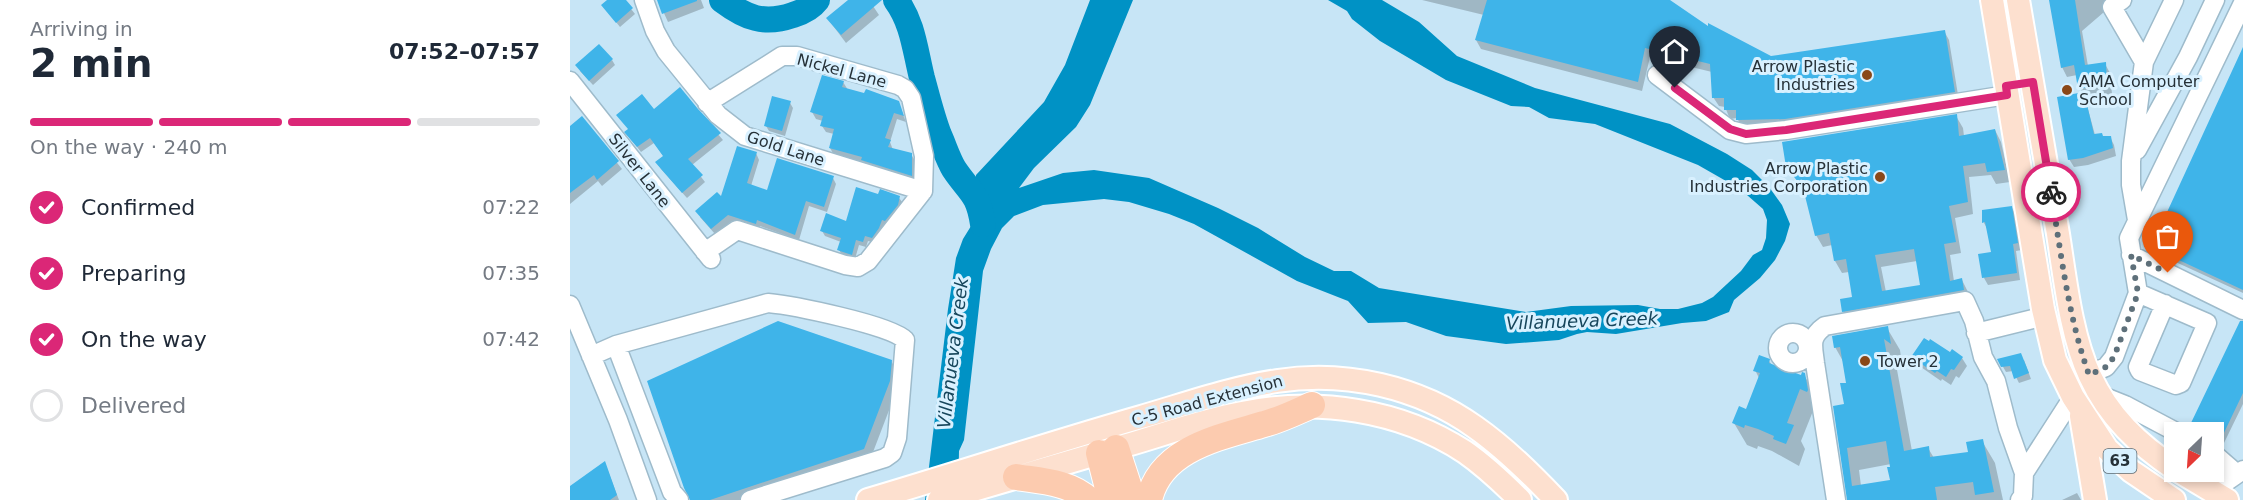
<!DOCTYPE html>
<meta charset="utf-8">
<style>
:root{--surface:#fff;--page:#f6f6f7;--text:#1f2937;--muted:#747a83;--line:#e0e1e3;--accent:#db2777}
body{margin:0;font-family:"DejaVu Sans",sans-serif;background:var(--page);color:var(--text);height:100vh;display:flex;flex-direction:column;font-size:22px;white-space:nowrap}
*{box-sizing:border-box;margin:0}
p{font-size:20px;color:var(--muted)}
.icon{flex:none;width:33px;height:33px;fill:none;stroke:currentColor;stroke-width:2;stroke-linecap:round;stroke-linejoin:round}
.map{position:relative;flex:1;overflow:hidden}
.panel{display:flex;flex-direction:column;background:var(--surface);width:570px}
.panel>*{flex:none}
.needle{width:39px;rotate:205deg}
.fabs{position:absolute;left:1594px;top:422px;display:grid;gap:12px}
.fabs a{display:grid;place-items:center;width:60px;height:60px;border-radius:0px;background:var(--surface);box-shadow:0 3px 9px #0003;font-size:30px}
.pin{position:absolute;display:grid;place-items:center;width:51px;height:51px;color:#fff;margin:-62px -26px;border-radius:50% 50% 50% 0;rotate:-45deg;box-shadow:0 0 6px #0007}
.pin .icon{rotate:45deg}
.courier{position:absolute;display:grid;place-items:center;width:60px;height:60px;margin:-30px;border:4px solid #db2777;border-radius:50%;background:#fff;color:#222;box-shadow:0 2px 8px #0007}
.overview em{font-style:normal;font-weight:700}
.overview div{display:flex;flex-direction:column-reverse}
.overview{display:flex;align-items:center;justify-content:space-between;height:102px;padding:0 30px}
h1{font-size:39px;font-weight:700;line-height:45px}
.bar{display:grid;grid-template-columns:repeat(4,1fr);gap:9px 6px;align-content:center;height:72px;padding:0 30px}
.bar i{height:8px;border-radius:4px;background:var(--line)}
.bar .current{background:var(--accent)}
.bar p{grid-column:span 4}
ol{padding:0 30px;list-style:none}
li{display:flex;align-items:center;gap:18px;height:66px}
li p{margin-inline-start:auto}
li .icon{padding:6px;border-radius:50%;background:var(--accent);color:#fff;stroke-width:4}
li:last-child{color:var(--muted)}
li i{width:33px;height:33px;border:3px solid var(--line);border-radius:50%}
main{display:flex;flex:1;min-height:0}
.map>svg:first-child{display:block}
.water{fill:#0092c5}
.shadow{fill:#0003;fill-rule:evenodd}
.lines{fill:none;stroke-linecap:round;stroke-linejoin:round}
.river{stroke:#0092c5;stroke-width:26}
.building{fill:#3fb4e9;fill-rule:evenodd}
.minor-casing{stroke:#9ebbcb;stroke-width:21}
.major-casing{stroke:#fff;stroke-width:26}
.highway-casing{stroke:#fff;stroke-width:28}
.minor{stroke:#fff;stroke-width:18}
.major{stroke:#fde0cf;stroke-width:22}
.highway{stroke:#fccbaf;stroke-width:26}
.done{stroke:#5e707a;stroke-width:6;stroke-dasharray:0 10.8}
.route{stroke:#db2777;stroke-width:8}
.poi-dot{fill:#8a4818;stroke:#d9f1ff;stroke-width:2}
.labels{text-anchor:middle;stroke-width:6;stroke-linejoin:round;paint-order:stroke}
.shield{fill:#d9f1ff;stroke:#5c6b74;stroke-width:1.5}
.shield-label{font-size:15px;font-weight:bold;fill:#263138}
.poi-label{font-size:16px;fill:#263138;stroke:#d9f1ff;text-anchor:end}
.street-label{font-size:16px;fill:#263138;stroke:#d9f1ff}
.water-label{font-size:18px;font-style:italic;fill:#17465c;stroke:#d9f1ff}
</style>
<main>
<section class="panel">
<div class="overview"><div><h1>2 min</h1><p>Arriving in</p></div><em>07:52–07:57</em></div>
<div class="bar"><i class="current"></i><i class="current"></i><i class="current"></i><i></i><p>On the way · 240 m</p></div>
<ol>
<li><svg class="icon" aria-label="check" viewBox="0 0 24 24"><path d="M5 12l5 5 9-10"/></svg>Confirmed<p>07:22</p></li>
<li><svg class="icon" aria-label="check" viewBox="0 0 24 24"><path d="M5 12l5 5 9-10"/></svg>Preparing<p>07:35</p></li>
<li><svg class="icon" aria-label="check" viewBox="0 0 24 24"><path d="M5 12l5 5 9-10"/></svg>On the way<p>07:42</p></li>
<li><i></i>Delivered</li>
</ol>
</section>
<div class="map">
<svg width="1673" height="500" viewBox="0 0 1673 500">
<rect width="100%" height="100%" fill="#c7e5f6"/>
<path class="water" d="M520,0H563L520,105L506,127L464,168L449,188L493,173L524,170L579,178L648,208L688,228L735,257L764,271H781L809,288L956,312L1001,306L1068,305L1090,309H1108L1132,303L1143,297L1171,271L1183,255L1192,250L1196,238L1197,220L1193,209L1177,195L1156,181L1128,165L1025,124L979,118L959,107L941,106L876,80L810,41L782,19L777,11L758,0H812L849,22L887,56L965,88L1100,124L1157,154L1182,170L1199,187L1212,205L1220,224L1215,241L1205,260L1190,278L1164,300L1159,312L1136,321L1112,323L1046,334L1017,332L1007,334L989,340L936,344L876,336L836,322L798,323L778,301L727,281L624,224L599,214L559,202L534,199L473,205L444,216L432,228L421,249L413,271L394,440L389,451L388,500H355L378,309L386,258L393,239L406,218V175L474,102L495,65Z"/>
<path class="shadow" d="M39,0H54L65,14L50,27L33,6Z
M88,0H131L134,8L98,22Z
M280,0H299L309,15L276,43L258,19Z
M852,0H1097L1140,29L1201,58L1374,31L1379,40L1389,101L1173,129L1167,118L1160,119L1155,107L1149,106L1143,97L1142,72L1080,57L1072,91L911,49L906,40L914,15Z
M1481,0H1548L1512,31L1518,66L1535,64L1540,73L1542,94L1515,98L1525,135L1540,137L1544,145L1546,156L1518,165L1504,167L1499,159L1512,94L1507,75L1497,77L1492,67Z
M1673,51V293L1586,253L1583,247Z
M42,60L45,65L23,85L10,71Z
M273,82L278,90L328,102L336,122L327,119L320,142L323,150L341,154L345,161V182L297,167L294,162L264,155L260,148L264,134L256,132L252,126L253,121L246,119L242,112Z
M220,103L223,108L215,136L199,131L196,126Z
M127,110L153,140L122,165L135,182L117,198L91,169L87,163L94,157L84,143L71,152L60,138L84,111Z
M1386,116L1393,128L1394,136L1425,130L1431,142L1440,182L1426,184L1421,175L1399,177L1403,214L1385,218L1391,253L1380,255L1384,281L1392,280L1398,292L1400,302L1280,323L1273,311L1284,298L1279,272L1272,273L1265,261L1262,245L1253,247L1246,235L1235,192L1218,167ZM1347,261L1352,286L1316,292L1311,267Z
M12,119L52,169L32,186L28,181L0,204V128Z
M186,153L189,160L181,186L198,191L263,178L266,184L257,212L239,206L229,240L190,226L189,229L162,221L145,234L130,217L151,199Z
M309,196L329,198L333,203L318,226L314,224L312,234L305,243L298,241L296,247L289,245L285,259L272,255L269,250L271,242L255,236L252,231L277,223Z
M1442,208L1446,215L1452,250L1446,251L1450,280L1418,285L1414,278L1423,253L1418,230L1414,223V211Z
M1673,322V404L1654,443L1644,439V432H1629L1625,430L1622,425Z
M1317,328L1330,350L1332,364L1325,359L1342,451L1358,448L1364,458L1399,453L1412,441L1425,463L1433,500H1278L1265,408L1276,406L1278,384L1274,363L1265,347ZM1321,464V482L1291,486L1289,470Z
M1381,354L1392,358L1397,366L1389,378L1386,376L1381,385L1372,379L1371,381L1348,365L1343,357Z
M1429,360H1454L1461,379L1449,383L1443,371L1436,372Z
M321,361L328,372L326,392L300,460L179,500H121Z
M1199,361L1202,365L1232,377L1234,375L1247,397L1250,413L1243,411L1231,441L1235,449L1229,466L1202,451L1188,446L1187,449L1177,445L1164,423L1177,411L1189,378L1185,370Z
M35,463L49,500H0V488Z
M1507,493L1511,500H1492Z"/>
<g class="lines">
<path class="river" d="M152,0C176,18 194,25 223,15C233,12 241,8 247,0
M326,0C343,23 345,50 352,78C357,96 362,117 369,135C374,146 378,159 384,169C400,193 408,192 413,224"/>
</g>
<path class="building" d="M37,0H56L63,8L46,23L31,5Z
M87,0H127V1L92,14Z
M278,0H312L271,35L256,18Z
M917,0H1100L1138,26V23L1201,56L1375,30L1385,92L1215,119L1168,120H1166V110H1154V98H1142L1140,64L1075,48L1068,82L905,40Z
M1479,0H1505L1515,65L1536,62L1537,84L1508,89L1504,65L1491,68Z
M29,44L43,59L19,81L5,65Z
M1673,47V290L1581,247Z
M252,75L274,81L272,87L294,93L296,89L329,101L334,116L324,113L315,138L321,140L318,147L342,153V176L291,160L292,157L259,148L264,129L250,126L253,116L240,112Z
M110,87L128,109L151,133L118,159L133,175L112,193L85,162L93,156L80,138L67,147L54,132L58,129L46,115L72,94L84,109Z
M1514,92L1524,134L1532,133L1533,136H1541L1543,148L1513,158L1498,160L1487,97Z
M202,96L221,101L212,131L194,126Z
M1387,114L1389,136L1425,129L1435,170L1417,172L1415,163L1393,166L1398,202L1379,206L1386,242L1374,244L1380,281L1392,278L1394,290L1272,312L1270,299L1282,297L1276,259L1264,261L1259,233L1245,236L1233,188L1216,167L1212,142ZM1344,249L1350,285L1312,291L1305,255Z
M12,116L49,161L27,180L24,175L0,193V126Z
M167,146L187,152L177,183L197,190L207,158L264,176L254,207L236,201L225,235L187,220L186,224L158,215L141,229L125,211L147,192L151,196Z
M286,187L308,194L310,189L330,196L328,205L315,221L312,220L309,228L302,238L295,236L293,242L286,240L282,255L267,250L271,238L250,231L256,213L276,221Z
M1442,206L1448,243L1443,244L1447,273L1412,278L1408,254L1421,252L1415,222L1412,223V210Z
M208,321L322,360L320,381L294,449L140,500H120L114,488L77,381Z
M1670,321H1673V393L1651,439L1644,436V432H1636L1620,425Z
M1318,326L1321,344L1314,339L1334,451L1359,446L1360,457L1398,452L1396,442L1413,439L1424,492L1405,495L1403,482L1365,487L1367,500H1277L1263,406L1274,404L1270,383H1276L1270,347L1264,348L1262,336ZM1316,441L1320,467H1317L1320,480L1282,486L1277,448Z
M1354,338L1359,341L1360,339L1380,352L1382,349L1393,357L1384,370L1381,369L1376,377L1367,371L1365,373L1341,357Z
M1451,353L1459,373L1444,379L1440,366L1431,367L1427,359Z
M1189,355L1200,359L1199,363L1231,375L1232,372L1235,373L1238,390L1237,392L1230,389L1217,423L1224,425L1216,444L1203,439L1204,436L1188,429L1175,425L1174,428L1162,423L1169,406L1176,409L1190,373L1183,371Z
M35,461L47,495L40,500H0V486Z"/>
<g class="lines">
<defs>
<path id="minor" d="M74,0L85,31L96,51L148,115L175,136L353,191
M1552,0L1542,7L1574,62L1561,161V185L1567,220
M1574,62L1604,0
M1087,75L1160,130L1176,134L1216,130L1437,95
M0,81L141,259
M1567,150L1618,57L1645,0
M135,252L167,230L275,265L288,267L298,261L353,191L354,156L341,98L335,89L328,85L227,56H212L137,103
M1561,255L1673,310
M1568,293L1637,323L1611,383L1606,385L1570,371L1568,367L1595,304
M0,305L48,420L77,500
M1208 348a15 15 0 1 1 30 0a15 15 0 1 1-30 0Z
M1406,333L1475,316
M46,345L102,492L109,500
M21,356L46,345L198,303C221,305 321,325 335,340L327,438L322,453L315,458L180,500
M1519,374L1536,367L1544,357L1568,293L1559,238L1673,3
M1530,395L1555,405L1606,432
M1644,454L1667,474
M1454,473L1503,397
M1643,491L1673,470
M1266,500L1245,363C1243,346 1239,337 1255,326L1395,301L1404,321L1413,357L1426,381L1438,428L1454,473L1453,496L1450,500"/>
<path id="major" d="M1422,0L1473,309L1485,360L1503,397L1537,449L1561,471L1604,500
M1448,0C1462,78 1475,156 1488,234C1495,278 1501,336 1520,376C1539,417 1568,444 1605,469
M1511,416L1525,500
M1609,471L1657,500
M298,500C389,473 480,443 571,417C616,404 661,388 707,381C775,370 849,387 905,427C935,448 961,474 986,500
M369,500C432,481 495,463 557,445C595,434 633,420 672,413C747,398 829,409 895,452C915,466 933,483 950,500"/>
<path id="highway" d="M546,448L563,500
M529,453L541,500
M446,477C472,481 499,482 519,500
M579,500C590,448 651,437 694,424C710,420 726,412 742,405"/>
</defs>
<use href="#minor" class="minor-casing"/>
<use href="#major" class="major-casing"/>
<use href="#highway" class="highway-casing"/>
<use href="#minor" class="minor"/>
<use href="#major" class="major"/>
<use href="#highway" class="highway"/>
</g>
<g class="lines">
<path class="done" d="M1481,192C1491,253 1498,316 1519,375L1536,367L1544,357L1568,293L1561,255L1598,273"/>
<path class="route" d="M1105,88L1160,129L1176,134L1216,130L1437,95L1436,86L1463,82L1481,192"/>
</g>
<g class="poi-dot">
<circle cx="1297" cy="75" r="6"/>
<circle cx="1497" cy="90" r="6"/>
<circle cx="1310" cy="177" r="6"/>
<circle cx="1295" cy="361" r="6"/>
</g>
<g class="labels">
<rect class="shield" x="1533.5" y="449" width="33" height="24" rx="4.5"/>
<g class="shield-label">
<text x="1550" y="466">63</text>
</g>
<g class="poi-label">
<text x="1285" y="72">Arrow Plastic<tspan x="1285" dy="18">Industries</tspan></text>
<text x="1509" y="87" text-anchor="start">AMA Computer<tspan x="1509" dy="18">School</tspan></text>
<text x="1298" y="174">Arrow Plastic<tspan x="1298" dy="18">Industries Corporation</tspan></text>
<text x="1307" y="367" text-anchor="start">Tower 2</text>
</g>
<g class="street-label">
<text transform="translate(272 70) rotate(15)" y="6">Nickel Lane</text>
<text transform="translate(216 148) rotate(18)" y="6">Gold Lane</text>
<text transform="translate(70 170) rotate(52)" y="6">Silver Lane</text>
<text transform="translate(637 400) rotate(-15)" y="6">C-5 Road Extension</text>
</g>
<g class="water-label">
<text transform="translate(1012 321) rotate(-2)" y="6">Villanueva Creek</text>
<text transform="translate(383 353) rotate(-83)" y="6">Villanueva Creek</text>
</g>
</g>
</svg>
<div class="fabs">
<a><svg class="needle" viewBox="-14 -14 28 28"><path d="M0-13l5 13h-10z" fill="#e53935"/><path d="M0 13l5-13h-10z" fill="#747a83"/></svg></a>
</div>
<div class="pin" style="left:1598px;top:273px;background:#ea580c"><svg class="icon" aria-label="bag" viewBox="0 0 24 24"><path d="M5 8h14l-1 12H6zM9 8a3 3 0 0 1 6 0"/></svg></div>
<div class="pin" style="left:1105px;top:88px;background:#1f2937"><svg class="icon" aria-label="home" viewBox="0 0 24 24"><path d="M3 11l9-7 9 7M6 9v11h12V9"/></svg></div>
<div class="courier" style="left:1481px;top:192px"><svg class="icon" aria-label="bike" viewBox="0 0 24 24"><circle cx="6" cy="16" r="4"/><circle cx="18" cy="16" r="4"/><path d="M6 16l4-8h5l3 8M10 8l3 8H6M13 5h3"/></svg></div>
</div>
</main>
